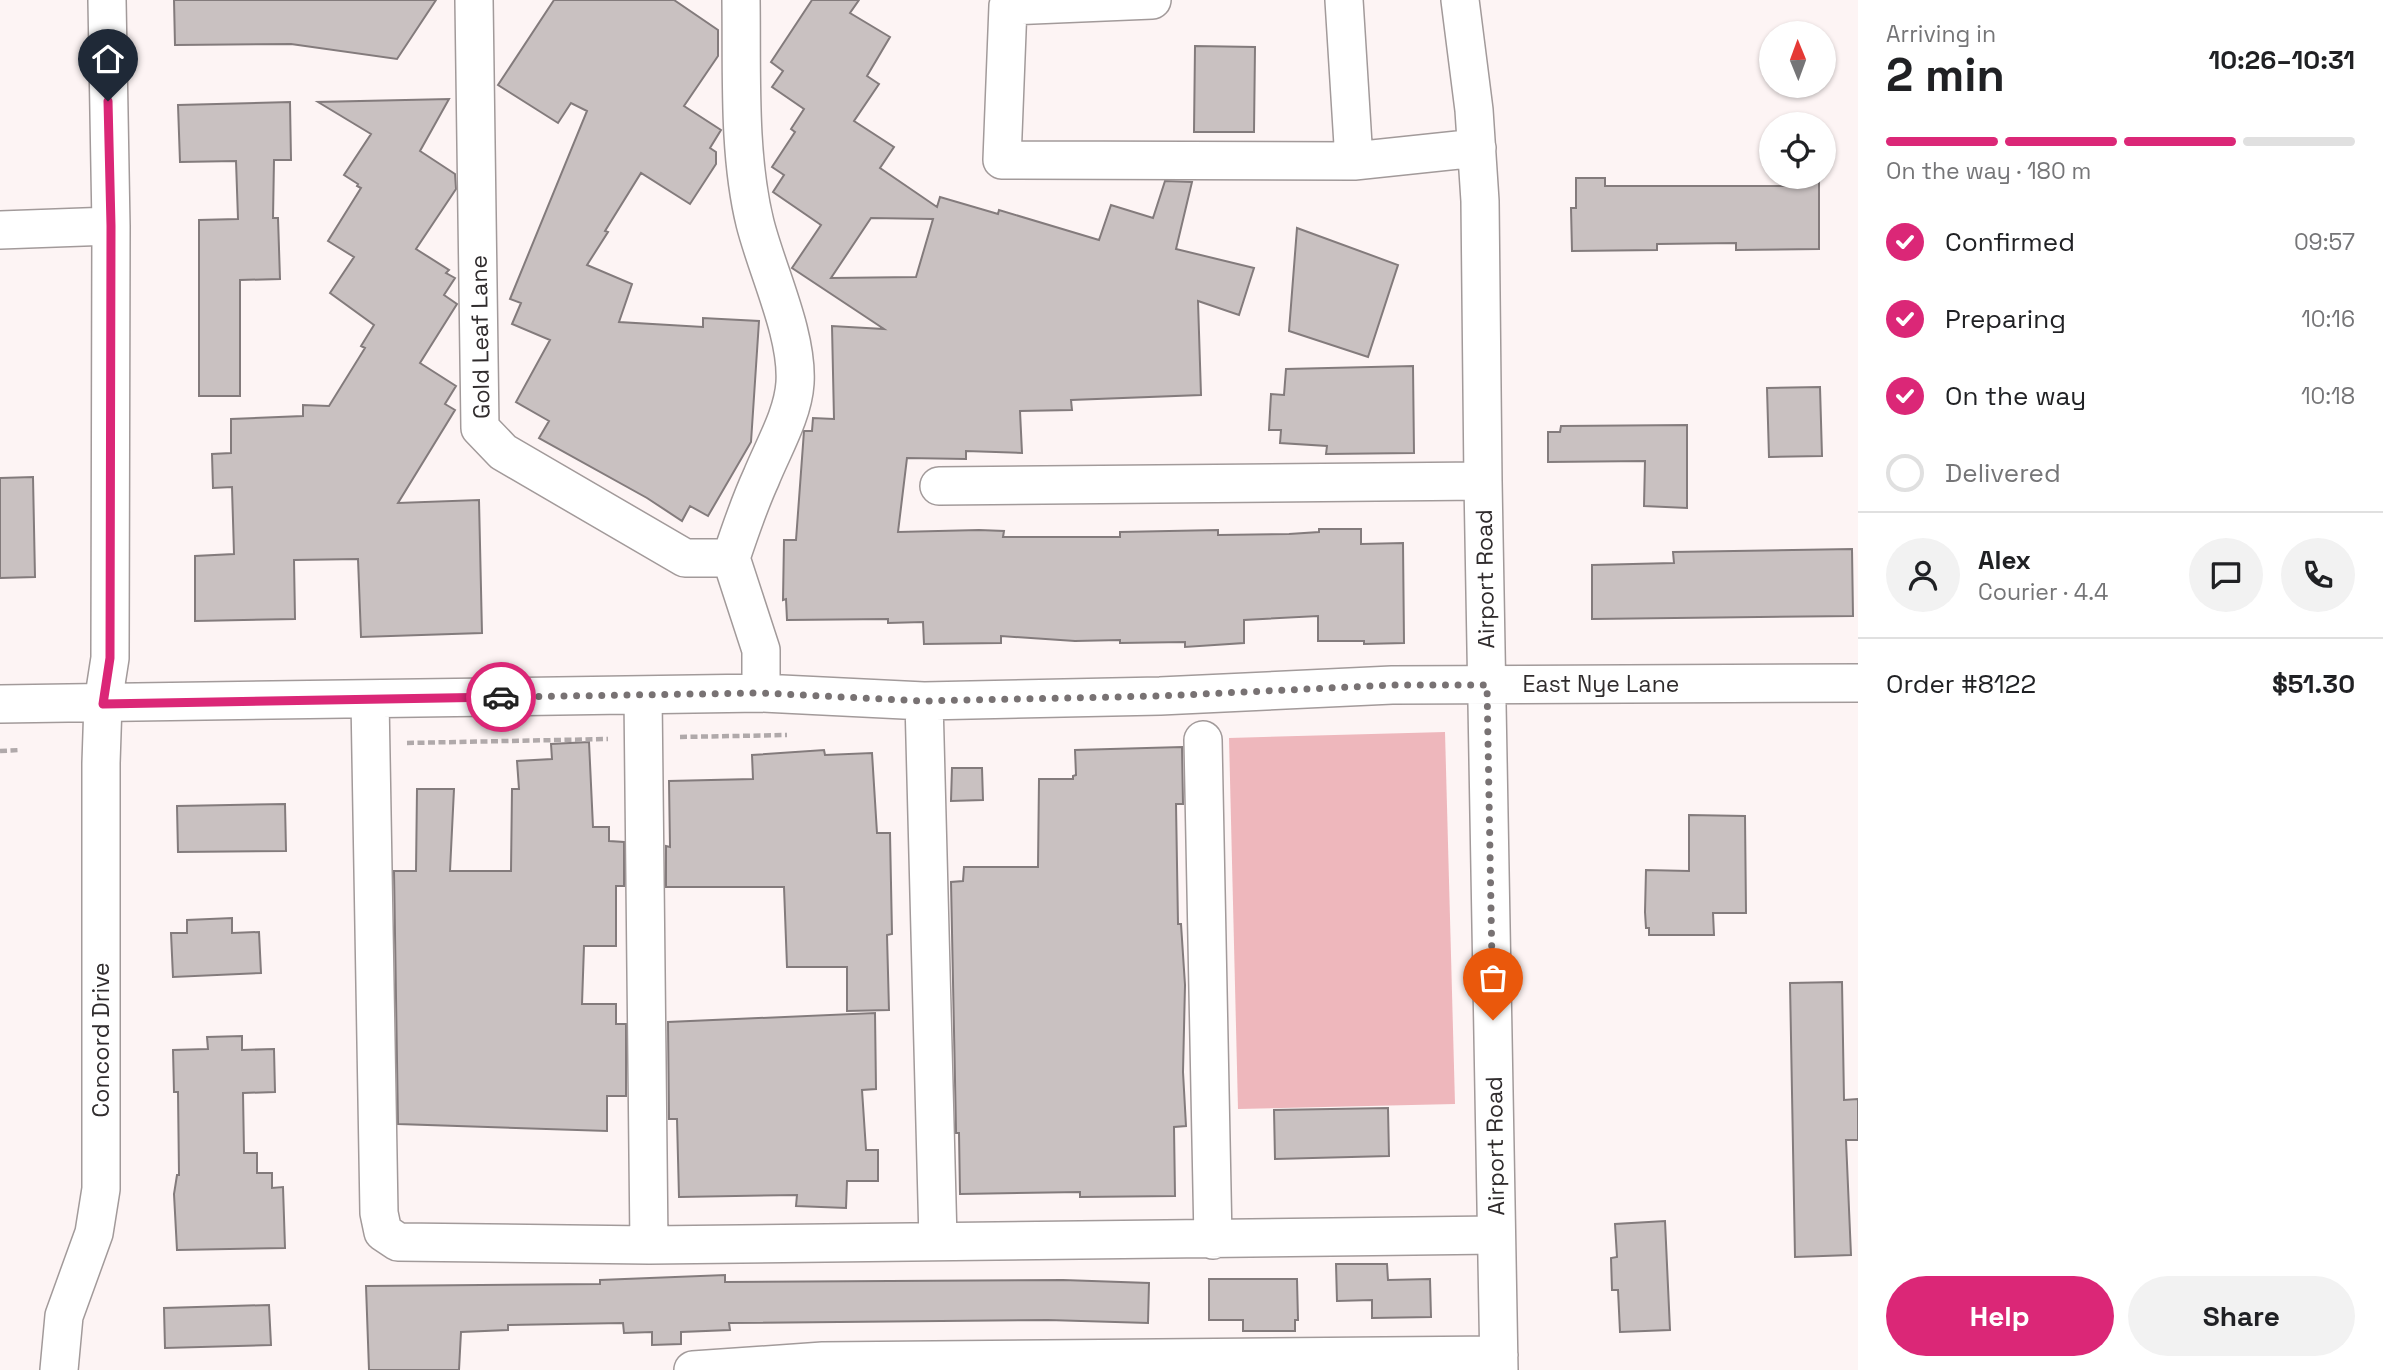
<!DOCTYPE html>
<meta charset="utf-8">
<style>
:root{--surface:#fff;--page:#f2f2f2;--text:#202124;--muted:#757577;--line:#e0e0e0;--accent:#db2777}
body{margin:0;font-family:"Space Grotesk",sans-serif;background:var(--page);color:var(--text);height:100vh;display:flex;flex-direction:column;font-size:26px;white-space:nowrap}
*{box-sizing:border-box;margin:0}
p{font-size:23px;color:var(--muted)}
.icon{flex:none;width:38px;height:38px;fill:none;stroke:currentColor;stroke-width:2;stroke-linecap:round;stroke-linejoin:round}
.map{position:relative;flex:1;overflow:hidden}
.drawer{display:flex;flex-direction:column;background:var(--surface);width:525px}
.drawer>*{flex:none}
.needle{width:46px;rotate:359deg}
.controls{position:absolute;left:1759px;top:21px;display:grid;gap:14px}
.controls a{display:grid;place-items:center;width:77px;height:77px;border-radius:50%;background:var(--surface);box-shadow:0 2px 5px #0004;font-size:35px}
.pin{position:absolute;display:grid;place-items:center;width:60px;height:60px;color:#fff;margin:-72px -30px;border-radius:50% 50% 50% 0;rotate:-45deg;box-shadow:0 0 7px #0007}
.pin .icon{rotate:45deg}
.courier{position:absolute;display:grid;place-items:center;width:70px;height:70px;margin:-35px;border:5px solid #db2777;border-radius:50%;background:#fff;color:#222;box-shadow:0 2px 9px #0007}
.head em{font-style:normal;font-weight:800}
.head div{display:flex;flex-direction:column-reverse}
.head{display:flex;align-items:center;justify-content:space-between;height:119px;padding:0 28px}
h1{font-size:46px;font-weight:800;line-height:52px}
.bar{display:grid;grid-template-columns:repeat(4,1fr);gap:10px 7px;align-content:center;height:84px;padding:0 28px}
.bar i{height:9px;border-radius:5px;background:var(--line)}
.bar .current{background:var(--accent)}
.bar p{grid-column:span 4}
.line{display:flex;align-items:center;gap:18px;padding:0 28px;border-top:2px solid var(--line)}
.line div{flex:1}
.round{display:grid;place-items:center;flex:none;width:74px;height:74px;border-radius:37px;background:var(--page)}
ol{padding:0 28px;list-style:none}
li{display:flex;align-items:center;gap:21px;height:77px}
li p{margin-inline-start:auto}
li .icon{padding:7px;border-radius:50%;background:var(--accent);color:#fff;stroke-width:4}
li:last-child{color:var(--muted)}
li i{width:38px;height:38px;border:4px solid var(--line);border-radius:50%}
.primary-button{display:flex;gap:14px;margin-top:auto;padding:14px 28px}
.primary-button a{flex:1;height:80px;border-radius:42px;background:var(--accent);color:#fff;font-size:28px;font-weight:800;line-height:80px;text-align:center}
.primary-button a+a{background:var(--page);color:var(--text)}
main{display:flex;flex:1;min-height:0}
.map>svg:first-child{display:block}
.green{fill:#eeb7bc}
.building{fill:#c9c1c1;stroke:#837b7c;stroke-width:2;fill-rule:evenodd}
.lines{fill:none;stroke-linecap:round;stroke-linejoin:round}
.minor-casing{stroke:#a29a9a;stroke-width:40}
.path{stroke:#b0a9aa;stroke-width:4.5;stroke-dasharray:7 3.5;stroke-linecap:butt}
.minor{stroke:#fff;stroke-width:37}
.done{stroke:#787273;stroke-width:7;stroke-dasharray:0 12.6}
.route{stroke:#db2777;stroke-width:9}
.labels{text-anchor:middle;stroke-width:5;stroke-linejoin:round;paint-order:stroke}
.street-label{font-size:23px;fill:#302c2d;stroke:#fff}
</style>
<main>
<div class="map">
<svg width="1858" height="1370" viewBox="0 0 1858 1370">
<rect width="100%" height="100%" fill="#fdf4f4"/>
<path class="green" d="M1445,732L1455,1104L1238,1109L1229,738Z"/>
<path class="building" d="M174,0H436L397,59L291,44L175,45Z
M554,0H674L718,30V56L684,106L721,130L710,148L716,152V164L690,204L641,173L605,231L608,232L587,265L632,284L619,322L703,327V318L759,321L751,442L708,516L690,506L682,521L647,498L539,438L549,421L516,402L550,340L512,324L521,303L510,299L587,111L571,103L558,123L498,85Z
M812,0H859L850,13L890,37L867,76L879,84L854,121L894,147L880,168L937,207L940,197L998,214L999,210L1099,240L1111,205L1153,218L1165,181L1192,182L1176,249L1254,268L1239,315L1198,301L1201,395L1071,400L1072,410L1020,411L1022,453L966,451V459L907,458L898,532L979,530L1004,531L1003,537H1120V532L1218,530V535L1289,534L1319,532V529H1361V544L1403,543L1404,643L1364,644V641H1318V616L1244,620V643L1185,647V642L1120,643V640L1075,641L1001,636V643L924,644L923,622L888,623V619L787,620L786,599L783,600L784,540H796L804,431H812L813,418L834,419L832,326L884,329L792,268L821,225L773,192L784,175L772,167L795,132L791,129L804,109L772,87L783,71L771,62ZM871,218L933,219L916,277L831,278Z
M1195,46L1255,47L1254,132H1194Z
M449,99L420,151L455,174L456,189L416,249L449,270L446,273L455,278L444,295L457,304L420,363L456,386L445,404L455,410L398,503L479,500L482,633L361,637L358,559L294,560L295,619L195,621V556L234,554L232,487L213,488L212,454L231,453V419L303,416V405L329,406L365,348L361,346L374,325L330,293L354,257L328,241L361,188L357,186L358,184L344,175L371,134L318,102Z
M290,102L291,160H274L273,218H278L280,279L240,280V396H199V220L238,219L236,161L180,162L178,105Z
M1788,177H1819V249L1736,250V243L1657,244V250L1572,251L1571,208H1576V178H1605V186H1788Z
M1297,228L1398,265L1368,357L1289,331Z
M1413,366L1414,453L1326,454L1327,446L1280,443L1281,430H1269L1271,394L1284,395L1286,369Z
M1820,387L1822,456L1769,457L1767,388Z
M1687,425V508L1644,506L1645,461L1548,462V432H1560L1561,426Z
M33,477L35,577L0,578V478Z
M1852,549L1853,616L1592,619V565L1674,563L1673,552Z
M589,742L593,827H609V841L624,842V886H616V946H584L582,1004H616V1024H626V1096H607V1131L398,1124L394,871H416L417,789H454L450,871H511L512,789H519L517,761L552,759L551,744Z
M1182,747L1183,804H1176L1178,924H1181L1185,985L1183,1072L1186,1126L1174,1127L1175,1196L1080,1197V1192L960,1194L959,1133H956V1130L951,882L963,881L964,867H1038L1039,779H1073V776L1076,775L1075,750Z
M824,750L825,755L872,753L877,833H890L892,934L887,935L889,1010L847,1011V967H787L784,887H666V846L670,847L669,781L753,779L752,755Z
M952,768H982L983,800L951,801Z
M285,804L286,851L178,852L177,806Z
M1689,815L1745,816L1746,913H1713L1714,935H1649V928H1646L1645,912L1646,870L1689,871Z
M232,918V933L259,932L261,973L173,977L171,933H187V920Z
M1842,982L1844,1100L1858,1099V1140H1846L1851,1255L1795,1257L1790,983Z
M875,1013L876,1089L862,1090L866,1150H878V1181H847L846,1208L796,1206L797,1195L679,1197L677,1119H669L668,1022Z
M242,1036V1050L274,1049L275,1092L243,1093L244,1153H257V1173H272V1188L283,1187L285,1248L177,1250L174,1194L177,1175H179L178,1092H174L173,1050L208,1049L207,1037Z
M1388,1108L1389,1156L1275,1159L1274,1110Z
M1665,1221L1670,1330L1620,1332L1618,1290H1612L1611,1258L1617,1257L1615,1224Z
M1336,1264H1387L1388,1280L1430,1279L1431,1317L1372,1318V1300L1337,1301Z
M725,1275V1282L1063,1280L1149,1283L1148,1323L1048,1320L729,1323L730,1330L681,1332V1344L652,1345V1332L624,1333L623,1323L508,1325V1330L461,1332L459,1370H369L366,1286L600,1284V1280Z
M1209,1279H1297L1298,1320H1295V1331H1243V1320H1209Z
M269,1305L271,1345L165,1348L164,1308Z"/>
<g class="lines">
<defs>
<path id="minor" d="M474,0L480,428L503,452L685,558H731L761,650V693
M1152,0L1008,6L1002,160L1354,161L1477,148
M1344,0L1354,161
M1460,0L1474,110L1480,201L1483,481L1499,1370
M0,230L111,226
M939,486L1483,481
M731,558C740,531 749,504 761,478C773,448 793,415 795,383C798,334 767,271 755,223C738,154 742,71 741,0
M643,695L649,1245
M370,699L379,1213L383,1232L398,1242L649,1245L1496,1235
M924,701L938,1240
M0,704L761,693L924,701L1160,696L1392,685L1858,683
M1203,740L1213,1240
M59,1370L64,1316L94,1233L101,1189V763L103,703L110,658L111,226L107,0
M693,1370L823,1361L1499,1355"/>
</defs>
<use href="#minor" class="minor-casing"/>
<path class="path" d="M680,737L787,735
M407,743L608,739
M0,751L20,750"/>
<use href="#minor" class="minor"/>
</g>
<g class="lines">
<path class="done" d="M501,697L761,693L924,701L1160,696L1392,685H1487L1493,1020"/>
<path class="route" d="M108,101L111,226L110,658L103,704L501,697"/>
</g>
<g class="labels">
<g class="street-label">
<text transform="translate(480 337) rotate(-91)" y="8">Gold Leaf Lane</text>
<text transform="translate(1485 579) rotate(-91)" y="8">Airport Road</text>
<text x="1601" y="692">East Nye Lane</text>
<text transform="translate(101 1040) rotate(-90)" y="8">Concord Drive</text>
<text transform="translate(1495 1146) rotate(-91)" y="8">Airport Road</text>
</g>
</g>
</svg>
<div class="controls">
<a><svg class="needle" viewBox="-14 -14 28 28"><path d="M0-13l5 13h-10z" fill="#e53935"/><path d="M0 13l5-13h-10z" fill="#757577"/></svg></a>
<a><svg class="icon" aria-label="locate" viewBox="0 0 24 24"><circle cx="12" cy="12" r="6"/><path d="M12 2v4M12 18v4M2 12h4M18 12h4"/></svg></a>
</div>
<div class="pin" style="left:1493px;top:1020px;background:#ea580c"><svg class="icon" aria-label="bag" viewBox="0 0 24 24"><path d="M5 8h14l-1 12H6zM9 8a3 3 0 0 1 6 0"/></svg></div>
<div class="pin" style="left:108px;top:101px;background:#1f2937"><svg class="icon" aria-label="home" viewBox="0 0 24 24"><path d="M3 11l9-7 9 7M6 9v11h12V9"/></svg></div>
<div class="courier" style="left:501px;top:697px"><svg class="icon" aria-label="car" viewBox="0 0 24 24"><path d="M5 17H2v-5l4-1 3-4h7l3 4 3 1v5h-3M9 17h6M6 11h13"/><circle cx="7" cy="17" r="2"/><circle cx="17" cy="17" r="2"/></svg></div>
</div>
<section class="drawer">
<div class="head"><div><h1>2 min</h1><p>Arriving in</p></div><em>10:26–10:31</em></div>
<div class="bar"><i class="current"></i><i class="current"></i><i class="current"></i><i></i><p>On the way · 180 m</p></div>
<ol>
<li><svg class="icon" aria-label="check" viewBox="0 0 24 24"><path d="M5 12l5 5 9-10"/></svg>Confirmed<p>09:57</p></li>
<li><svg class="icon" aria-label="check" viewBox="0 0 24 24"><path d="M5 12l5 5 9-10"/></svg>Preparing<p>10:16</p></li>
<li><svg class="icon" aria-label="check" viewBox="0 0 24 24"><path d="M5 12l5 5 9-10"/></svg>On the way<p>10:18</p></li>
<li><i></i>Delivered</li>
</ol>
<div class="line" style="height:126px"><a class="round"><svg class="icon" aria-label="person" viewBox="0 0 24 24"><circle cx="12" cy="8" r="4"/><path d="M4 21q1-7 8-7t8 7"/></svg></a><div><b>Alex</b><p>Courier · 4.4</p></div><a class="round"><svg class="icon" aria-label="chat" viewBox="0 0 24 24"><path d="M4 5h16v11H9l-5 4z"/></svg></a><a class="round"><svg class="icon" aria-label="phone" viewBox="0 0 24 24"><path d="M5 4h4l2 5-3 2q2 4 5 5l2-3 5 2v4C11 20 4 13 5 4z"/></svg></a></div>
<div class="line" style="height:91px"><div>Order #8122</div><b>$51.30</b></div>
<div class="primary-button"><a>Help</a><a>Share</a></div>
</section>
</main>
